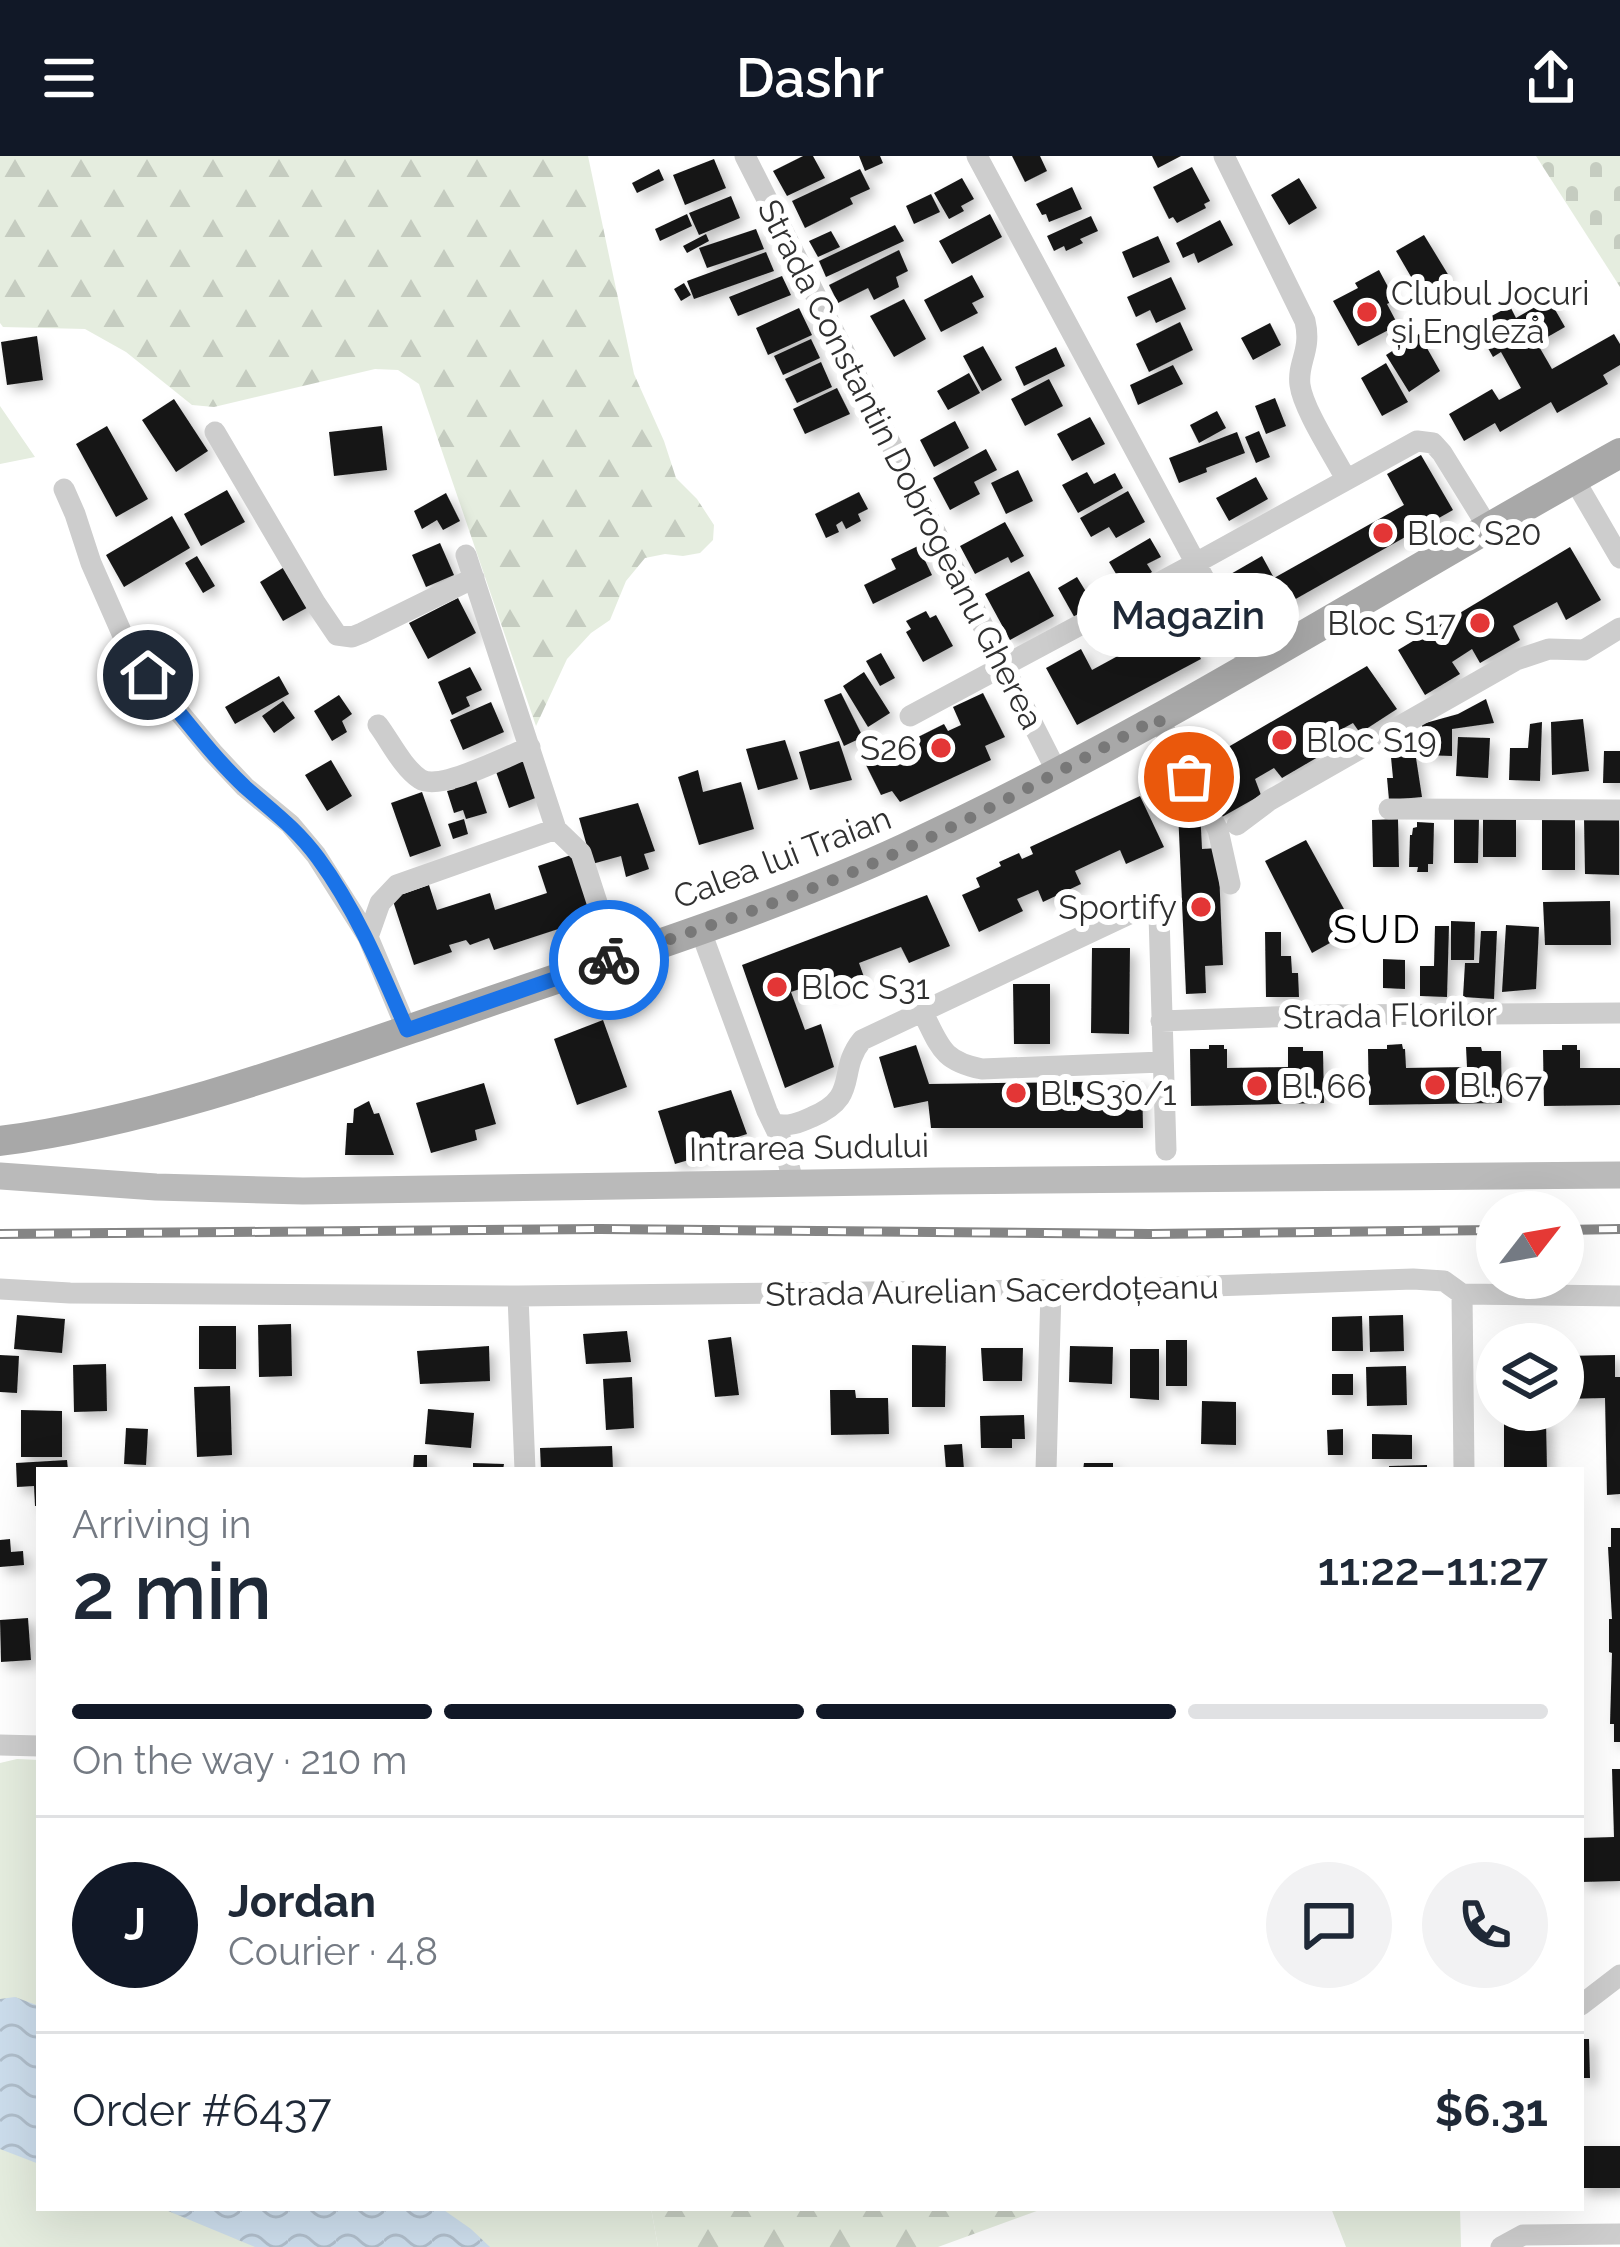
<!DOCTYPE html>
<meta charset="utf-8">
<style>
:root{--surface:#fff;--page:#f2f2f3;--text:#1f2937;--muted:#747a83;--line:#e0e1e3;--accent:#111827}
body{margin:0;font-family:Raleway,sans-serif;background:var(--page);color:var(--text);height:100vh;display:flex;flex-direction:column;font-size:45px;white-space:nowrap}
*{box-sizing:border-box;margin:0}
p{font-size:39px;color:var(--muted)}
.icon{flex:none;width:66px;height:66px;fill:none;stroke:currentColor;stroke-width:2;stroke-linecap:round;stroke-linejoin:round}
.map{position:relative;flex:1;overflow:hidden}
.side{position:absolute;left:36px;top:1311px;width:1548px;height:744px;display:flex;flex-direction:column;background:var(--surface);border-radius:0px;box-shadow:0 12px 48px #0002}
.side>*{flex:none}
.needle{width:78px;rotate:59deg}
.buttons{position:absolute;left:1476px;top:1035px;display:grid;gap:24px}
.buttons a{display:grid;place-items:center;width:108px;height:108px;border-radius:50%;background:var(--surface);box-shadow:0 12px 48px #0002;font-size:60px}
.pin{position:absolute;display:grid;place-items:center;width:102px;height:102px;color:#fff;margin:-51px;border:6px solid #fff;border-radius:50%;box-shadow:0 3px 12px #0007}
.courier{position:absolute;display:grid;place-items:center;width:120px;height:120px;margin:-60px;border:9px solid #1a73e8;border-radius:50%;background:#fff;color:#222;box-shadow:0 3px 15px #0007}
.bubble{position:absolute;height:84px;border-radius:42px;background:var(--surface);box-shadow:0 12px 48px #0002;font-size:39px;font-weight:600;line-height:84px;text-align:center}
.overview em{font-style:normal;font-weight:600}
.overview div{display:flex;flex-direction:column-reverse}
.overview{display:flex;align-items:center;justify-content:space-between;height:204px;padding:0 36px}
h1{font-size:78px;font-weight:600;line-height:90px}
.bar{display:grid;grid-template-columns:repeat(4,1fr);gap:18px 12px;align-content:center;height:144px;padding:0 36px}
.bar i{height:15px;border-radius:9px;background:var(--line)}
.bar .active{background:var(--accent)}
.bar p{grid-column:span 4}
.line{display:flex;align-items:center;gap:30px;padding:0 36px;border-top:3px solid var(--line)}
.line div{flex:1}
.round{display:grid;place-items:center;flex:none;width:126px;height:126px;border-radius:63px;background:var(--page)}
header{display:flex;justify-content:space-between;align-items:center;height:156px;padding:0 36px;background:var(--accent);color:#fff;font-size:54px;font-weight:600}
.map>svg:first-child{display:block}
.grass{fill:#e5eddf}
.forest{fill:url(#forest-firs)}
.cemetery{fill:url(#cemetery-stones)}
.water{fill:url(#water-waves)}
.building{fill:#171717;filter:url(#shadow)}
.lines{fill:none;stroke-linecap:round;stroke-linejoin:round}
.street{stroke:#cdcdcd;stroke-width:21}
.secondary{stroke:#bababa;stroke-width:27}
.primary{stroke:#a8a8a8;stroke-width:30}
.rail-casing{stroke:#858585;stroke-width:10}
.rail{stroke:#fff;stroke-width:6;stroke-dasharray:18;stroke-linecap:butt}
.done{stroke:#787878;stroke-width:12;stroke-dasharray:0 21.6}
.route{stroke:#1a73e8;stroke-width:15}
.poi-dot{fill:#e33636;stroke:#fff;stroke-width:4.5}
.labels{text-anchor:middle;stroke-width:12;stroke-linejoin:round;paint-order:stroke}
.poi-label{font-size:33px;fill:#303030;stroke:#fff;text-anchor:start}
.street-label{font-size:33px;fill:#303030;stroke:#fff}
.quarter-label{font-size:39px;letter-spacing:3px;fill:#000;stroke:#fff}
</style>
<header><svg class="icon" aria-label="menu" viewBox="0 0 24 24"><path d="M4 6h16M4 12h16M4 18h16"/></svg>Dashr<svg class="icon" aria-label="share" viewBox="0 0 24 24"><path d="M12 15V3M7 8l5-5 5 5M5 13v7h14v-7"/></svg></header>
<div class="map">
<svg width="1620" height="2091" viewBox="0 0 1620 2091">
<defs>
<pattern id="forest-firs" width="22" height="20" patternUnits="userSpaceOnUse" patternTransform="scale(3)"><rect width="22" height="20" fill="#e5eddf"/><path d="M5 1l3.5 6h-7zM16 11l3.5 6h-7z" fill="#c5ccc0"/></pattern>
<pattern id="cemetery-stones" width="16" height="16" patternUnits="userSpaceOnUse" patternTransform="scale(3)"><rect width="16" height="16" fill="#e5eddf"/><path d="M2 7V4a2 2 0 0 1 4 0v3zM10 15v-3a2 2 0 0 1 4 0v3z" fill="#c5ccc0"/></pattern>
<pattern id="water-waves" width="16" height="10" patternUnits="userSpaceOnUse" patternTransform="scale(3)"><rect width="16" height="10" fill="#ccddec"/><path d="M0 5q4-4 8 0t8 0" fill="none" stroke="#b0becb"/></pattern>
<filter id="shadow"><feDropShadow dx="6" dy="6" stdDeviation="6" flood-color="#0004"/></filter>
</defs>
<rect width="100%" height="100%" fill="#fff"/>
<path class="grass" d="M0,250L35,301L0,308Z
M17,1603L39,1604V2052H651L658,2091H0V1607Z
M1331,2052H1460L1461,2091H1346Z"/>
<path class="forest" d="M0,0H588L634,218L664,285L676,322L697,343L714,369L713,384L700,397L683,400L665,398L645,402L626,425L610,464L591,477L567,503L536,570L419,228L398,214L375,213L214,251L192,249L126,196L85,173L3,171L0,167Z
M651,2052H1045L938,2091H658Z"/>
<path class="cemetery" d="M1536,0H1620V131Z"/>
<path class="water" d="M15,1841L39,1850V2008L0,1993V1843Z
M161,2052H441L471,2073L490,2091H255Z"/>
<path class="building" d="M803,0H813L825,22L787,40L773,15Z
M859,0H880L883,7L865,15Z
M1012,0H1040L1047,15L1025,26Z
M1152,0H1181L1158,12Z
M714,3L726,32L685,49L673,19Z
M1192,11L1210,45L1204,48L1206,52L1177,67L1173,61L1169,63L1153,31Z
M659,13L664,24L637,37L632,27Z
M860,13L870,33L850,42L853,48L805,72L792,45Z
M962,22L974,43L961,50L964,55L949,63L934,37Z
M1299,22L1317,52L1289,69L1271,39Z
M1072,31L1082,53L1049,66L1046,58L1042,59L1036,48Z
M931,38L940,56L914,68L906,50Z
M731,40L740,62L699,79L689,57Z
M687,58L692,70L660,85L655,73Z
M990,58L1002,81L952,108L939,85Z
M1091,60L1098,75L1080,83L1083,87L1066,95L1064,90L1054,95L1047,80Z
M1220,64L1233,89L1198,107L1194,97L1183,102L1176,87Z
M895,69L904,85L826,121L819,105Z
M756,73L764,93L707,112L699,92Z
M831,75L840,91L818,101L809,85Z
M706,78L709,85L687,97L683,90Z
M1424,79L1449,120L1421,138L1396,95Z
M1158,80L1170,106L1133,122L1122,96Z
M899,94L908,115L896,121L899,131L874,144L868,132L838,147L829,129Z
M766,96L774,115L694,143L687,125Z
M1379,114L1395,144L1387,148L1398,169L1358,190L1333,145L1358,132L1355,127Z
M972,119L984,141L972,147L978,157L941,176L924,144Z
M782,120L791,139L738,160L729,141Z
M1171,121L1186,153L1156,167L1150,154L1136,161L1127,141Z
M684,127L691,139L681,145L674,133Z
M904,143L926,183L894,201L870,160Z
M1549,143L1565,171L1537,187L1552,213L1614,178L1620,188V209L1603,219L1608,228L1557,257L1551,246L1500,276L1495,267L1464,285L1449,258L1492,233L1499,244L1521,232L1501,196L1493,201L1475,169L1510,150L1516,162Z
M799,152L812,179L768,199L756,172Z
M1180,166L1193,194L1149,216L1136,188Z
M1270,167L1281,189L1253,204L1241,182Z
M1419,178L1440,215L1409,236L1386,199Z
M37,180L43,224L7,229L1,186Z
M811,183L820,202L783,219L774,200Z
M983,190L1002,224L982,235L963,200Z
M1056,191L1065,210L1024,230L1015,211Z
M821,206L832,231L797,247L785,223Z
M1386,207L1408,246L1382,260L1361,222Z
M1173,209L1183,228L1138,249L1130,229Z
M969,217L980,237L948,254L937,235Z
M1049,223L1063,250L1025,270L1011,243Z
M837,232L850,258L805,278L793,253Z
M1275,242L1286,270L1266,278L1255,250Z
M174,243L208,295L176,316L142,264Z
M1217,255L1226,272L1199,287L1190,269Z
M1090,261L1105,288L1072,305L1057,278Z
M955,265L969,292L934,311L920,284Z
M107,270L148,343L116,361L76,288Z
M382,270L387,314L334,320L329,276Z
M1259,275L1270,301L1256,307L1245,281Z
M1237,276L1245,297L1206,312L1207,316L1179,327L1169,302Z
M986,293L997,314L974,326L980,338L950,354L933,322Z
M1421,299L1453,354L1255,466L1229,419L1262,400L1274,422L1404,349L1387,318Z
M1018,314L1033,345L1006,358L991,327Z
M1087,316L1094,328L1115,317L1123,332L1078,357L1062,329Z
M1256,321L1268,343L1229,365L1216,342Z
M227,334L245,366L201,390L184,358Z
M1128,335L1145,366L1116,382L1109,371L1091,381L1080,362Z
M859,336L868,353L858,358L861,365L846,373L842,365L836,369L839,376L826,382L815,358Z
M446,337L460,365L443,374L437,364L422,373L414,355Z
M172,360L190,392L124,431L106,399Z
M1005,366L1024,400L1011,407L1008,401L975,418L960,390Z
M1150,382L1161,401L1147,408L1152,416L1125,433L1109,406Z
M440,387L454,419L426,431L412,399Z
M918,390L932,419L873,448L864,429L896,413L891,403Z
M1570,391L1601,444L1566,464L1557,446L1513,470L1520,484L1480,507L1472,493L1452,506L1460,518L1425,539L1398,494Z
M197,400L215,430L203,437L185,407Z
M286,410L312,449L283,465L260,426Z
M1029,415L1054,460L1010,484L985,438Z
M1077,421L1096,452L1076,464L1058,432Z
M1167,439L1201,503L1077,569L1046,512L1081,493L1092,514L1138,489L1124,462Z
M458,442L476,477L428,503L409,467Z
M926,455L930,462L936,459L953,490L923,506L906,476L911,473L906,465Z
M881,497L895,522L880,530L866,505Z
M1367,510L1397,553L1360,577L1353,567L1311,590L1318,601L1282,622L1274,612L1255,623L1261,639L1222,661L1194,611Z
M470,511L482,534L466,541L470,550L452,559L438,526Z
M864,516L890,557L868,571L843,530Z
M279,520L289,538L235,568L225,551Z
M841,537L863,581L844,590L824,544Z
M983,537L1005,581L985,590L991,604L900,646L892,635L881,639L862,601L891,587L894,593L944,568L948,575L961,569L953,551Z
M339,539L352,558L342,565L347,576L332,585L314,555Z
M1486,543L1494,567L1452,573V600L1423,599L1422,568L1458,558Z
M283,545L295,562L274,577L262,560Z
M491,546L504,576L463,594L450,564Z
M1583,563L1589,615L1552,619L1551,566Z
M1542,566L1540,625L1509,624L1510,592H1528L1530,568Z
M1458,581L1490,582L1488,622L1456,620Z
M785,584L798,623L758,634L746,593Z
M839,585L852,624L810,634L799,596Z
M1414,589L1422,641L1389,644L1387,622H1393L1390,591Z
M1604,595H1620V627H1603Z
M523,602L538,641L509,652L495,613Z
M331,604L352,640L327,655L305,619Z
M698,614L703,636L741,626L754,673L699,689L678,621Z
M475,621L487,657L466,663L463,654L454,657L447,635L455,633L453,628Z
M422,636L441,690L410,701L391,647Z
M1140,640L1164,691L1126,708L1120,694L1075,715L1081,728L1043,746L1038,734L1017,743L1023,755L979,776L962,739L980,731L976,722L1001,710L999,706L1019,697L1022,703L1033,698L1030,691Z
M638,647L655,695L644,698L649,713L626,721L621,700L592,708L579,662Z
M1200,653L1202,693L1218,692L1223,809L1205,810L1206,837L1186,838L1178,654Z
M1619,661V719L1585,718L1584,662Z
M1454,662H1479L1478,707H1454Z
M464,663L468,678L453,683L448,668Z
M1398,663L1399,711H1373L1372,664Z
M1483,663H1516V701H1483Z
M1542,664H1575V714H1542Z
M1417,666L1434,667L1433,708H1428V716H1417L1418,711H1409L1410,679H1412L1413,672L1417,671Z
M1306,684L1355,773L1312,797L1265,705Z
M574,698L595,761L494,794L489,782L470,789L466,784L449,789L452,796L414,809L392,742L429,729L437,754L490,737L495,754L547,737L538,710Z
M927,739L950,790L909,807L901,791L859,807L864,821L826,836L820,826L791,836L805,874L821,868L834,911L785,932L742,809Z
M1610,745L1611,789H1545L1543,746Z
M1451,765L1475,766L1474,804H1451Z
M1506,769L1539,771L1536,833L1502,836Z
M1435,770H1449L1447,841L1420,840V810H1434Z
M1481,775H1497L1494,843L1463,841L1465,807H1479Z
M1265,776H1281V800H1291L1292,817H1298L1299,841H1266Z
M1092,792H1130L1129,878L1091,877Z
M1383,803L1405,804V833L1383,832Z
M1013,828H1050V888H1014Z
M603,864L627,931L577,949L554,883Z
M1402,888L1403,893H1405L1406,912L1467,911L1466,891H1481L1482,895H1501L1502,947L1369,949L1368,893H1387V889Z
M916,889L929,928L1142,925L1143,972H931L928,945L894,952L879,901Z
M1209,889H1224V893H1227V912L1288,911V891H1303V895H1323L1324,947L1191,950L1190,893H1209Z
M1562,889H1577V894H1580V912H1620V949L1544,950L1543,894H1562Z
M484,927L496,968L475,974L477,984L431,997L416,947Z
M731,934L747,978L706,991L709,998L675,1008L658,955Z
M369,945L374,958L379,957L394,999H345L347,967H353L354,953Z
M17,1159L65,1163L62,1197L14,1193Z
M1403,1159L1404,1195L1370,1196L1369,1160Z
M1362,1160L1363,1195H1332V1161Z
M291,1168L292,1220L259,1221L258,1169Z
M199,1170H236V1213H199Z
M627,1175L631,1206L586,1208L583,1178Z
M731,1181L739,1239L715,1241L708,1184Z
M1166,1184H1187V1230H1166Z
M912,1189L946,1190L945,1251H912Z
M489,1190L490,1225L420,1228L417,1195Z
M1070,1190L1113,1191L1112,1228L1069,1226Z
M981,1192H1023L1022,1225H983Z
M1130,1193H1159V1244L1130,1242Z
M0,1199L19,1200L17,1237L0,1236Z
M1615,1199V1221H1620V1338L1607,1339L1605,1242L1563,1243V1200Z
M106,1208L107,1255L74,1256L73,1209Z
M1406,1210L1407,1249L1367,1250L1366,1211Z
M1332,1218H1353V1239H1332Z
M632,1221L634,1272L606,1274L603,1223Z
M230,1230L232,1299L197,1301L194,1231Z
M830,1234H855L856,1242H888L889,1278L831,1279Z
M1202,1245L1236,1246V1289L1201,1288Z
M428,1253L474,1257L471,1292L425,1288Z
M21,1254L62,1255V1301H21Z
M1024,1259L1025,1283H1012V1292H981L980,1260Z
M1504,1265H1546L1547,1314H1504Z
M126,1272L148,1273L146,1309L124,1308Z
M1343,1273V1299H1328L1327,1274Z
M1372,1278L1412,1279V1303H1372Z
M962,1288L964,1314H946L944,1289Z
M612,1290L613,1314H541L540,1292Z
M414,1299H427V1314H413Z
M67,1304L68,1314H39V1350H35L34,1330L17,1331L16,1307Z
M473,1307L504,1308L503,1314H473Z
M1084,1307H1113V1314H1083Z
M1427,1309V1314H1389V1310Z
M1611,1372H1620V1586H1614V1568H1610L1612,1497L1609,1496V1463H1612L1608,1391H1611Z
M10,1383L11,1396L23,1395L24,1409L0,1411V1384Z
M28,1462L31,1504L1,1506L0,1464Z
M1612,1613H1620V1725L1581,1726V1682L1614,1681Z
M1581,1883H1589L1590,1922H1581Z
M1581,1990H1620V2032H1581Z"/>
<g class="lines">
<path class="street" d="M745,0L1057,616
M977,0L1251,510
M1224,0L1305,165C1312,195 1297,206 1300,229C1303,253 1334,300 1346,323
M215,276L316,448L337,479L352,481L362,477L474,422
M1574,323L1620,402
M64,333L75,358L91,407L131,498L213,597L245,631L290,668L316,699L368,781L407,874
M466,399L556,673L581,697L615,802
M910,560L1194,408L1417,285L1433,287L1442,297L1489,373
M1158,562L1218,674L1230,728
M378,569C390,585 403,612 420,623C440,636 507,600 530,591
M1389,653L1620,654
M1237,669L1270,644L1516,504L1549,493L1584,494L1620,472
M700,773L767,955L785,992L793,1027
M368,781L380,747L397,729L556,673
M922,855C940,890 941,905 982,913L1162,906
M1161,865L1328,859L1620,857
M775,968C788,971 799,967 812,961C861,940 836,916 862,884L1142,752L1153,751L1159,759L1166,994
M0,1133L70,1137L518,1140L1124,1133L1413,1123L1444,1125L1462,1138
M1462,1138L1464,1314
M1462,1138L1620,1140
M518,1140L525,1314
M1046,1314L1051,1134
M0,1589L39,1590
M1581,1849L1620,1819
M1501,2091L1523,2079L1620,2078"/>
<path class="secondary" d="M0,1020L156,1031L303,1035L941,1025L1620,1019"/>
<path class="primary" d="M0,985C153,965 308,908 454,858C605,805 760,759 905,692C1153,578 1382,429 1620,297"/>
<defs>
<path id="rail" d="M1563,1074L1620,1073
M0,1078L600,1073L1150,1078L1497,1074"/>
</defs>
<use href="#rail" class="rail-casing"/>
<use href="#rail" class="rail"/>
</g>
<g class="lines">
<path class="done" d="M609,804C691,776 773,749 853,716C958,672 1058,616 1158,562L1189,621"/>
<path class="route" d="M148,519C180,556 209,597 245,631C272,655 296,672 318,702C357,755 381,814 407,874L609,804"/>
</g>
<g class="poi-dot">
<circle cx="1367" cy="156" r="12"/>
<circle cx="1383" cy="377" r="12"/>
<circle cx="1480" cy="467" r="12"/>
<circle cx="1282" cy="584" r="12"/>
<circle cx="941" cy="592" r="12"/>
<circle cx="1201" cy="751" r="12"/>
<circle cx="777" cy="831" r="12"/>
<circle cx="1435" cy="929" r="12"/>
<circle cx="1257" cy="930" r="12"/>
<circle cx="1016" cy="937" r="12"/>
</g>
<g class="labels">
<g class="poi-label">
<text x="1391" y="149">Clubul Jocuri<tspan x="1391" dy="38">și Engleză</tspan></text>
<text x="1407" y="389">Bloc S20</text>
<text x="1456" y="479" text-anchor="end">Bloc S17</text>
<text x="1306" y="596">Bloc S19</text>
<text x="917" y="604" text-anchor="end">S26</text>
<text x="1177" y="763" text-anchor="end">Sportify</text>
<text x="801" y="843">Bloc S31</text>
<text x="1459" y="941">Bl. 67</text>
<text x="1281" y="942">Bl. 66</text>
<text x="1040" y="949">Bl. S30/1</text>
</g>
<g class="street-label">
<text transform="translate(901 308) rotate(63)" y="12">Strada Constantin Dobrogeanu Gherea</text>
<text transform="translate(782 701) rotate(-21)" y="12">Calea lui Traian</text>
<text transform="translate(1390 859) rotate(-1)" y="12">Strada Florilor</text>
<text transform="translate(809 991) rotate(-1)" y="12">Intrarea Sudului</text>
<text transform="translate(992 1134) rotate(-1)" y="12">Strada Aurelian Sacerdoțeanu</text>
</g>
<g class="quarter-label">
<text x="1378" y="787">SUD</text>
</g>
</g>
</svg>
<div class="buttons">
<a><svg class="needle" viewBox="-14 -14 28 28"><path d="M0-13l5 13h-10z" fill="#e53935"/><path d="M0 13l5-13h-10z" fill="#747a83"/></svg></a>
<a><svg class="icon" aria-label="layers" viewBox="0 0 24 24"><path d="M12 4l9 5-9 5-9-5zM3 14l9 5 9-5"/></svg></a>
</div>
<div class="pin" style="left:1189px;top:621px;background:#ea580c"><svg class="icon" aria-label="bag" viewBox="0 0 24 24"><path d="M5 8h14l-1 12H6zM9 8a3 3 0 0 1 6 0"/></svg></div>
<div class="pin" style="left:148px;top:519px;background:#1f2937"><svg class="icon" aria-label="home" viewBox="0 0 24 24"><path d="M3 11l9-7 9 7M6 9v11h12V9"/></svg></div>
<div class="courier" style="left:609px;top:804px"><svg class="icon" aria-label="bike" viewBox="0 0 24 24"><circle cx="6" cy="16" r="4"/><circle cx="18" cy="16" r="4"/><path d="M6 16l4-8h5l3 8M10 8l3 8H6M13 5h3"/></svg></div>
<div class="bubble" style="left:1077px;top:417px;width:222px">Magazin</div>
<section class="side">
<div class="overview"><div><h1>2 min</h1><p>Arriving in</p></div><em>11:22–11:27</em></div>
<div class="bar"><i class="active"></i><i class="active"></i><i class="active"></i><i></i><p>On the way · 210 m</p></div>
<div class="line" style="height:216px"><b class="round" style="background:var(--accent);color:#fff">J</b><div><b>Jordan</b><p>Courier · 4.8</p></div><a class="round"><svg class="icon" aria-label="chat" viewBox="0 0 24 24"><path d="M4 5h16v11H9l-5 4z"/></svg></a><a class="round"><svg class="icon" aria-label="phone" viewBox="0 0 24 24"><path d="M5 4h4l2 5-3 2q2 4 5 5l2-3 5 2v4C11 20 4 13 5 4z"/></svg></a></div>
<div class="line" style="height:156px"><div>Order #6437</div><b>$6.31</b></div>
</section>
</div>
